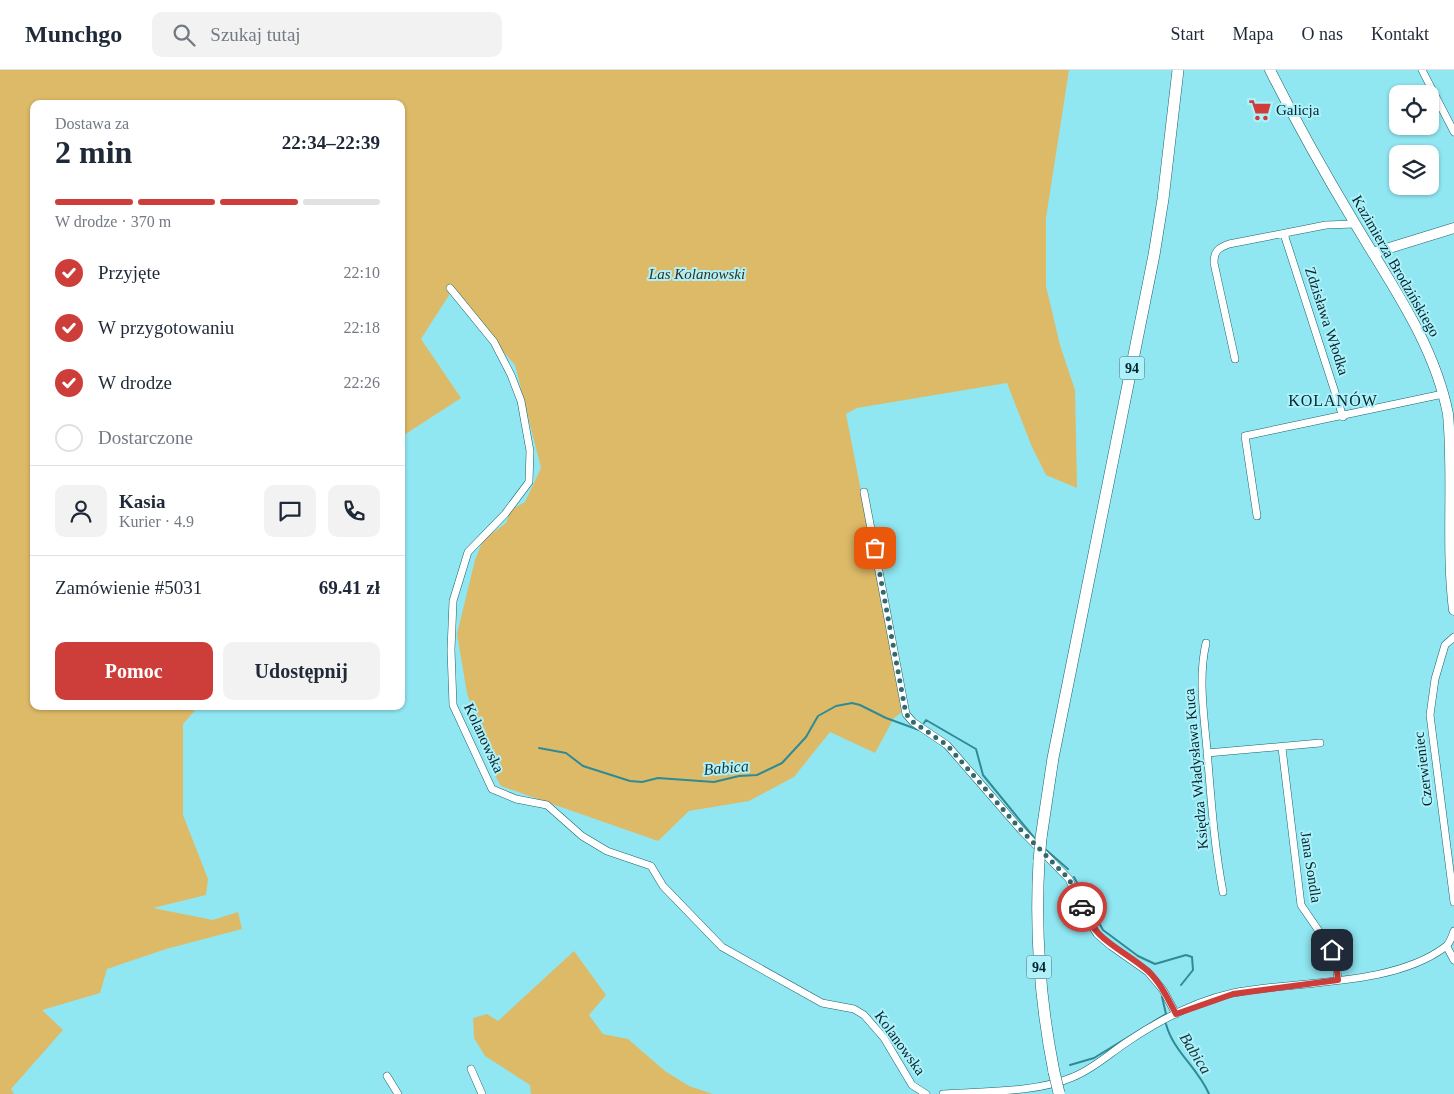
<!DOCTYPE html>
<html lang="pl">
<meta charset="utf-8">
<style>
:root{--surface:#fff;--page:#f2f2f3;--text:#1f2937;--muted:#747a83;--line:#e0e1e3;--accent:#cd3e3a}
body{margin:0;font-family:Georgia,serif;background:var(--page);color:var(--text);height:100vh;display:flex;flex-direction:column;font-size:19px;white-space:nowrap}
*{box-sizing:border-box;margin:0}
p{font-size:16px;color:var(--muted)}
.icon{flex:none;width:28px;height:28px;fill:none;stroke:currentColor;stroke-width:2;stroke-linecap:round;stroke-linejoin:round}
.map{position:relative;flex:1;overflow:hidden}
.panel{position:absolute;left:30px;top:30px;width:375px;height:610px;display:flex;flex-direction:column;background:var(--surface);border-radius:10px;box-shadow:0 1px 4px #0004}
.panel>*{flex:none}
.fabs{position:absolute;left:1389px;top:15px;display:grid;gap:10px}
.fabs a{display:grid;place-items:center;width:50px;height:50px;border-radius:10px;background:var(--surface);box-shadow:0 1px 4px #0004;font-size:25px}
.pin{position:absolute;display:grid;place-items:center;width:42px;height:42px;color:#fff;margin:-21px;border-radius:10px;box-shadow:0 2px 8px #0006}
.courier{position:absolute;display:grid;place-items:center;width:50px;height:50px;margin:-25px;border:4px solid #cd3e3a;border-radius:50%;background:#fff;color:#222;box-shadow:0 1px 6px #0007}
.headline em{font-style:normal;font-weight:600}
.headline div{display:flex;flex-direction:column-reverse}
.headline{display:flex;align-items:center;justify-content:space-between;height:85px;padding:0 25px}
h1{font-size:32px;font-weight:600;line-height:38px}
.bar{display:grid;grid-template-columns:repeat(4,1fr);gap:8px 5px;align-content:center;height:60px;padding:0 25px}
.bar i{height:6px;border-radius:4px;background:var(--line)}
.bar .selected{background:var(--accent)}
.bar p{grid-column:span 4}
.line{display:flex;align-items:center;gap:12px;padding:0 25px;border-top:1px solid var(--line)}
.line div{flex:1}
.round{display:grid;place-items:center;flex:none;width:52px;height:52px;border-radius:10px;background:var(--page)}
ol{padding:0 25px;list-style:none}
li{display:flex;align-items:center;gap:15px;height:55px}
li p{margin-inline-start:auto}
li .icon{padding:5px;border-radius:50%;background:var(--accent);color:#fff;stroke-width:4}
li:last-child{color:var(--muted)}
li i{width:28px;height:28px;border:2px solid var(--line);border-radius:50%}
.action{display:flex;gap:10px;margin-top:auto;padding:10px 25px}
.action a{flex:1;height:58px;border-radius:10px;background:var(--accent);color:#fff;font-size:20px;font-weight:600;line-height:58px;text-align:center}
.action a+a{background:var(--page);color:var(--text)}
header{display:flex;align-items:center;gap:30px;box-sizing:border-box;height:70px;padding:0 25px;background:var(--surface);border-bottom:1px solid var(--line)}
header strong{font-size:24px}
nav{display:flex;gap:28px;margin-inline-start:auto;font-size:18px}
.search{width:350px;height:45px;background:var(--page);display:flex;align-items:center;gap:12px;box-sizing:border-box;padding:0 18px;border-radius:10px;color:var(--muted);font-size:19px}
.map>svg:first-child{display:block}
.green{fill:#ddba68}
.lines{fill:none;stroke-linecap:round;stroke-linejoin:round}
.stream{stroke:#308a94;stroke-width:2}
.minor-casing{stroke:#1c626a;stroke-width:8}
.secondary-casing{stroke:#1c626a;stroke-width:11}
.primary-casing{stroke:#1c626a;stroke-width:12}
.minor{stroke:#fff;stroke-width:7}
.secondary{stroke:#fff;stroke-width:10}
.primary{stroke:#fff;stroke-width:11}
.primary-bridge-casing{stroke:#1c626a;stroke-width:12;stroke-linecap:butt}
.primary-bridge{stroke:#fff;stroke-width:11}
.done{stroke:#32686f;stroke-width:5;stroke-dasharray:0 9}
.route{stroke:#cd3e3a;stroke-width:6}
.labels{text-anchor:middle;stroke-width:4;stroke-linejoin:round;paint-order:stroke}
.shield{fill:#aef1fa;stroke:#346268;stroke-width:1}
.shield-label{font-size:14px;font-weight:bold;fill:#002429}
.poi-label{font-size:15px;fill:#002429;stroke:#aef1fa;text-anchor:start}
.street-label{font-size:15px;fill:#002429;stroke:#aef1fa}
.park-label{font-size:15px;font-style:italic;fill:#39301d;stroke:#aef1fa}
.neighbourhood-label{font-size:16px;letter-spacing:1px;fill:#002429;stroke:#aef1fa}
.water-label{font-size:16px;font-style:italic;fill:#173336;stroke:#aef1fa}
</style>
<header>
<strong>Munchgo</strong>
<div class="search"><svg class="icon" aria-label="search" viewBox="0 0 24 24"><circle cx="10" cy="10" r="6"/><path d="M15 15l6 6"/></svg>Szukaj tutaj</div>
<nav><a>Start</a><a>Mapa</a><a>O nas</a><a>Kontakt</a></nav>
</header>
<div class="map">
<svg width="1454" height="1024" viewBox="0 0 1454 1024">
<rect width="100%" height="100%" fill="#90e7f2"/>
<path class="green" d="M0,0H1069L1046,148V216L1060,275L1075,320L1077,418L1046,405L1032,377L1007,313L857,338L846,344L899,616L901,643L894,648L875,683L830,662L794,707L749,731L689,741L658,771L501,716L492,700L467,623L457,564L475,490L483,470L506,453L511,440L525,432L541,398L515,295L451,222L421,269L461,328L401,367V34H34V636H199L183,654V745L208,809L206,825L153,838L213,850L238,842L242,859L166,879L107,899L100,923L42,940L63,960L11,1019L14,1024H0Z
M574,881L606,925L589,945L603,964L628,969L665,1001L689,1016L713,1024H531L530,1015L485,986L474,968L473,948L487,944L498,951Z"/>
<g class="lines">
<path class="stream" d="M924,653L926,650L976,679L983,705L1036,770
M539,678L566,683L583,696L630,711L642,712L658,708L714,712L739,706L757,705L782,693L806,667L818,646L836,636L852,633L860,635L886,648L919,660
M1045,779L1068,799
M1074,807L1103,860L1138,886L1155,894L1186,885L1192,887L1193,900L1181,915
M1166,954C1173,981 1198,998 1209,1024
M1070,995L1094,988L1166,944L1162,927"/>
<defs>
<path id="minor" d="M1422,0L1454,62
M1284,164L1343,347
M450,218L494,272L511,305L521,331L530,381L529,412L505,444L468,482L453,531L451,580L453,635L492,719L516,729L547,735L582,766L607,781L651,796L663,816L722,877L822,933L854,939L864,945L884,968L912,1015L926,1024
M1235,289L1214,193C1214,181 1218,178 1229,174L1326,155L1354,154
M864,422L906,644L913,652L947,675L1021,760L1069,809L1085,845L1097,864L1111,876L1148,902L1163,920L1176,944
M1257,446L1245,366L1443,324
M1454,567L1445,575L1435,609L1430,645L1454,832
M1206,573C1198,608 1204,645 1207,680C1211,728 1214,775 1223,822
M1282,678L1301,835L1332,880L1336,892L1338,910
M1207,683L1320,673
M1447,877L1454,890
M471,999L482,1024
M387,1006L398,1024
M943,1024C983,1021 1036,1023 1073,1007C1093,999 1109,984 1127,972C1158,951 1196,931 1233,923C1296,910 1392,917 1445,877C1450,874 1452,866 1454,861"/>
<path id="secondary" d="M1270,0C1296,52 1324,102 1354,152C1390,213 1434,273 1448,344C1454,408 1446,476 1454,540
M1373,183L1454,158"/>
<path id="primary" d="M1041,768L1053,688L1154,185L1163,129L1178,0
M1039,791C1035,862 1040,932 1054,1002"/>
</defs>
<use href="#minor" class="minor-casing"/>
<use href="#secondary" class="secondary-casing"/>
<use href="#primary" class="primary-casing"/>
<use href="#minor" class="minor"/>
<use href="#secondary" class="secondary"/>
<use href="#primary" class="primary"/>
<defs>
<path id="primary-bridge" d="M1039,791L1041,768
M1054,1002L1059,1023"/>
</defs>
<use href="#primary-bridge" class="primary-bridge-casing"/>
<use href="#primary-bridge" class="primary-bridge"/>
</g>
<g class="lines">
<path class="done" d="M875,478L906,644L913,652L947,675L1021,760L1069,809L1082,837"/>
<path class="route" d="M1082,837C1094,871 1123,879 1148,901C1160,912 1168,929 1176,944L1233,924L1338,910L1336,892L1332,880"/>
</g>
<defs>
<symbol id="supermarket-bare" viewBox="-9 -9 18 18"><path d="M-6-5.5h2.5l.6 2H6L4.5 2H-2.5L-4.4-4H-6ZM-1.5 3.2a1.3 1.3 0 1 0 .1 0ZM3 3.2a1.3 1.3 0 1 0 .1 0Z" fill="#cd3e3a" stroke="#aef1fa" stroke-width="2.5" paint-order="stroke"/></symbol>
</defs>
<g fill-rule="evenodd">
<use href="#supermarket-bare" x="1244" y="24" width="32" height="32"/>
</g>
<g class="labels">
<g class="shield">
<rect x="1119.5" y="286.5" width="25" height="23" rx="4"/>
<rect x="1026.5" y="885.5" width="25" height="23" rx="4"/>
</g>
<g class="shield-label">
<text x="1132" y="303">94</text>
<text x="1039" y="902">94</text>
</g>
<g class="poi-label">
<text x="1276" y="45">Galicja</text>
</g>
<g class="street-label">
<text transform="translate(1396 196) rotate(60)" y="5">Kazimierza Brodzińskiego</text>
<text transform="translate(1327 251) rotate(72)" y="5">Zdzisława Włodka</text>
<text transform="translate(484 668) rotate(65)" y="5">Kolanowska</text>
<text transform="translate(1196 699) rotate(-95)" y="5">Księdza Władysława Kuca</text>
<text transform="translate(1423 699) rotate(-97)" y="5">Czerwieniec</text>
<text transform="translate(1311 797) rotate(81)" y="5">Jana Sondla</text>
<text transform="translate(900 973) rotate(54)" y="5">Kolanowska</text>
</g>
<g class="park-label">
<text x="697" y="209">Las Kolanowski</text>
</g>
<g class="neighbourhood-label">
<text x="1333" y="336">KOLANÓW</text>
</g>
<g class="water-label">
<text transform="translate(726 697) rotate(-5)" y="6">Babica</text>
<text transform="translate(1196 983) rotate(58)" y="6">Babica</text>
</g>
</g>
</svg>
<div class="fabs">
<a><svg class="icon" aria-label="locate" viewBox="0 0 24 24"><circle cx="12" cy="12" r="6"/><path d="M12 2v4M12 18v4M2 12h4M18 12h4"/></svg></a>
<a><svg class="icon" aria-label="layers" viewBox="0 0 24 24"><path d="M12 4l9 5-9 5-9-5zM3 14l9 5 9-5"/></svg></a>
</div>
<div class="pin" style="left:875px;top:478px;background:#ea580c"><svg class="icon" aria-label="bag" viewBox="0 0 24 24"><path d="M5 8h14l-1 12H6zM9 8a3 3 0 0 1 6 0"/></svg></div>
<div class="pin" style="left:1332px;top:880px;background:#1f2937"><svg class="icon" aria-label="home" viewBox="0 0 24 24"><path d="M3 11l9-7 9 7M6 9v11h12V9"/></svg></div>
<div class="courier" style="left:1082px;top:837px"><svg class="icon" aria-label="car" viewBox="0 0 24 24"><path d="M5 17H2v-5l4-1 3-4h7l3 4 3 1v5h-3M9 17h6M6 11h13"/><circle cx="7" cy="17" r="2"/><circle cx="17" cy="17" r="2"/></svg></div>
<section class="panel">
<div class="headline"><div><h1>2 min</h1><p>Dostawa za</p></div><em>22:34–22:39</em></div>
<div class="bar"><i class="selected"></i><i class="selected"></i><i class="selected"></i><i></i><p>W drodze · 370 m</p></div>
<ol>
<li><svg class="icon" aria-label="check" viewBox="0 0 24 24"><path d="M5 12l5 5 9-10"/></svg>Przyjęte<p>22:10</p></li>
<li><svg class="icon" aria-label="check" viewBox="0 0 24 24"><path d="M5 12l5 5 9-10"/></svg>W przygotowaniu<p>22:18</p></li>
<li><svg class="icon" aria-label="check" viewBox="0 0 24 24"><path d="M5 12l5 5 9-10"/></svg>W drodze<p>22:26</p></li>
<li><i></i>Dostarczone</li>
</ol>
<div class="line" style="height:90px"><a class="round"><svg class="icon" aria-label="person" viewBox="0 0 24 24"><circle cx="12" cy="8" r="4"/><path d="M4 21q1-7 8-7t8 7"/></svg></a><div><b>Kasia</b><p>Kurier · 4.9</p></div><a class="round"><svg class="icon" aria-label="chat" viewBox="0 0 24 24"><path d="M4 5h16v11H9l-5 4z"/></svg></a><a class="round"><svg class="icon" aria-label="phone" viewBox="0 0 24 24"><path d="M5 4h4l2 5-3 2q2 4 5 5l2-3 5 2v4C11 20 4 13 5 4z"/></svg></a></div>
<div class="line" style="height:65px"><div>Zamówienie #5031</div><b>69.41 zł</b></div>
<div class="action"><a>Pomoc</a><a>Udostępnij</a></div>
</section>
</div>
